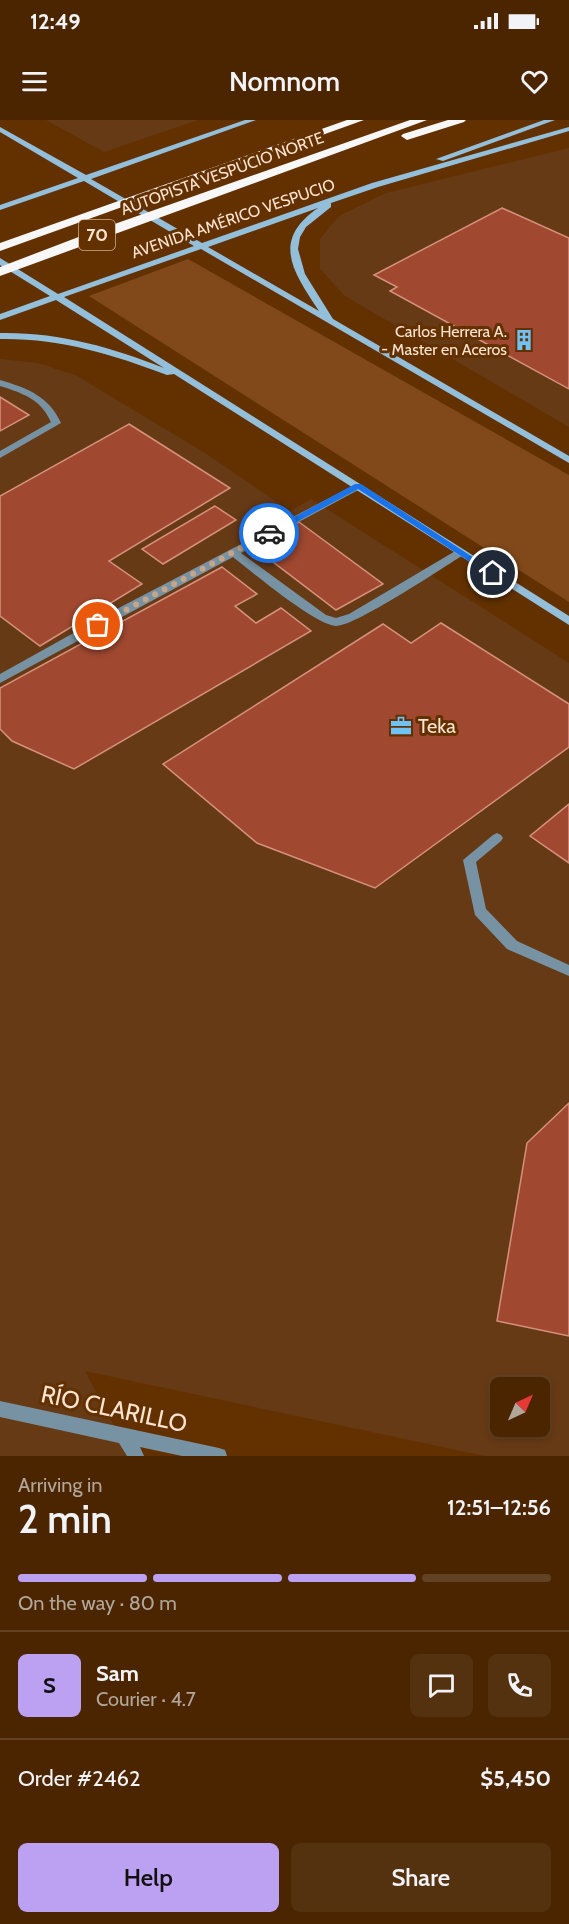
<!DOCTYPE html>
<meta charset="utf-8">
<style>
:root{--surface:#4a2500;--page:#54310f;--text:#f1f3f6;--muted:#b2a599;--line:#614222;--accent:#bca0f2}
body{margin:0;font-family:Cabin,sans-serif;background:var(--page);color:var(--text);height:100vh;display:flex;flex-direction:column;font-size:22px;white-space:nowrap}
*{box-sizing:border-box;margin:0}
p{font-size:20px;color:var(--muted)}
.icon{flex:none;width:33px;height:33px;fill:none;stroke:currentColor;stroke-width:2;stroke-linecap:round;stroke-linejoin:round}
.map{position:relative;height:1336px;overflow:hidden}
.sheet{display:flex;flex-direction:column;background:var(--surface);flex:1}
.sheet>*{flex:none}
.needle{width:39px;rotate:44deg}
.controls{position:absolute;left:490px;top:1257px;display:grid;gap:12px}
.controls a{display:grid;place-items:center;width:60px;height:60px;border-radius:9px;background:var(--surface);box-shadow:0 3px 9px #0003,0 0 0 2px var(--line);font-size:30px}
.pin{position:absolute;display:grid;place-items:center;width:51px;height:51px;color:#fff;margin:-26px;border:3px solid #fff;border-radius:50%;box-shadow:0 2px 6px #0007}
.courier{position:absolute;display:grid;place-items:center;width:60px;height:60px;margin:-30px;border:4px solid #1a73e8;border-radius:50%;background:#fff;color:#222;box-shadow:0 2px 8px #0007}
.summary em{font-style:normal;font-weight:600}
.summary div{display:flex;flex-direction:column-reverse}
.summary{display:flex;align-items:center;justify-content:space-between;height:102px;padding:0 18px}
h1{font-size:39px;font-weight:600;line-height:45px}
.bar{display:grid;grid-template-columns:repeat(4,1fr);gap:9px 6px;align-content:center;height:72px;padding:0 18px}
.bar i{height:8px;border-radius:4px;background:var(--line)}
.bar .active{background:var(--accent)}
.bar p{grid-column:span 4}
.line{display:flex;align-items:center;gap:15px;padding:0 18px;border-top:2px solid var(--line)}
.line div{flex:1}
.round{display:grid;place-items:center;flex:none;width:63px;height:63px;border-radius:9px;background:var(--page)}
.cta{display:flex;gap:12px;margin-top:auto;padding:12px 18px}
.cta a{flex:1;height:69px;border-radius:9px;background:var(--accent);color:#111;font-size:24px;font-weight:600;line-height:69px;text-align:center}
.cta a+a{background:var(--page);color:var(--text)}
.status{display:flex;justify-content:space-between;align-items:center;height:42px;padding:0 30px;background:var(--surface);direction:ltr}
.status svg{height:16px;fill:currentColor}
header{display:flex;justify-content:space-between;align-items:center;height:78px;padding:0 18px;background:var(--surface);font-size:27px;font-weight:600}
.map>svg:first-child{display:block}
.built{fill:#673a16;fill-rule:evenodd}
.green{fill:#814919}
.building{fill:#a14930;stroke:#d6917d;stroke-width:1.5}
.lines{fill:none;stroke-linecap:round;stroke-linejoin:round}
.lane{fill:#7792a3;fill-rule:evenodd}
.street{fill:#7792a3;fill-rule:evenodd}
.secondary{fill:#94bfdb;fill-rule:evenodd}
.highway{fill:#f7f7f7;fill-rule:evenodd}
.route{fill:#1a73e8}
.done{stroke:#c6a588;stroke-width:6;stroke-dasharray:0 10.8}
.labels{text-anchor:middle;stroke-width:6;stroke-linejoin:round;paint-order:stroke}
.far-street-label{font-size:16px;fill:#fce3d2;stroke:#633100}
.far-poi-label{font-size:16px;fill:#fce3d2;stroke:#633100;text-anchor:end}
.shield{fill:#633100;stroke:#ceae93;stroke-width:1.5}
.shield-label{font-size:18px;font-weight:bold;fill:#fce3d2}
.poi-label{font-size:20px;fill:#fce3d2;stroke:#633100;text-anchor:start}
.near-street-label{font-size:24px;fill:#fce3d2;stroke:#633100}
</style>
<div class="status"><b>12:49</b><svg viewBox="0 0 49 12"><path d="M0 12V9h3v3zM5 12V6h3v6zM10 12V3h3v9zM15 12V0h3v12zM26 1h20v11H26zM47 4h2v5h-2z"/></svg></div>
<header><svg class="icon" aria-label="menu" viewBox="0 0 24 24"><path d="M4 6h16M4 12h16M4 18h16"/></svg>Nomnom<svg class="icon" aria-label="heart" viewBox="0 0 24 24"><path d="M12 20l-8-8c-3-5 5-10 8-4 3-6 11-1 8 4z"/></svg></header>
<div class="map">
<svg width="569" height="1336" viewBox="0 0 569 1336">
<rect width="100%" height="100%" fill="#633100"/>
<path class="built" d="M46,0H198L104,32Z
M569,28V307L345,176L320,149V119L339,96L386,73Z
M0,239L38,243L77,256L205,333L290,391L311,379L569,543V1336H485L85,1251L130,1336H0ZM501,1268H540V1306H501Z"/>
<path class="green" d="M188,139L569,355V482L89,176Z"/>
<path class="building" d="M502,88L569,118V269L390,171L397,167L374,155Z
M0,277L29,295L0,311Z
M129,304L230,368L109,441L142,464L40,526L0,496V376Z
M215,386L236,400L163,444L142,429Z
M299,402L383,464L336,490L252,426Z
M222,447L257,474L235,486L256,503L281,488L311,511L74,649L12,621L0,609V568Z
M441,503L569,584V627L375,768L257,723L163,644L383,504L411,523Z
M569,684V743L530,716Z
M569,983V1216L497,1201L527,1023Z"/>
<g class="lines">
<path class="lane" d="M0,260C27,268 49,276 61,303L0,338V331L51,302C41,279 22,273 0,266Z
M358,363L363,366L362,368L241,433L326,495L336,498L349,494L457,430H465L466,432L465,434C442,448 356,506 336,506C315,505 252,452 233,437L0,563V554L113,491Z
M497,713L501,715L503,718L501,721L476,742L486,789L517,821L569,845V856L507,829L475,795L463,740L493,715Z"/>
<path class="street" d="M0,1281L219,1328L225,1330L227,1336H182L140,1327L144,1336H127L119,1323L0,1297Z"/>
<path class="secondary" d="M245,0H256L91,59L202,123L372,63L569,7V11L378,67L331,83V87L306,107L300,117L298,129L305,154L333,199L569,336V343L201,129L64,177L569,496V505L174,254L167,255C112,234 59,218 0,219V213C58,212 111,227 164,248L56,180L0,200V194L50,176L0,145V138L58,174L194,126L84,61L0,90V85L78,58L0,12V7L86,55ZM318,88C270,121 294,153 319,191L208,127Z
M544,0H555L443,41L436,39Z"/>
<path class="highway" d="M347,0H364L0,131V123Z
M410,0H427L0,156V147L89,113Z
M448,0H466L464,2L407,20L401,16L403,14Z"/>
</g>
<path class="route" d="M355,364H361L497,453L490,455L358,369L272,415L265,413Z"/>
<g class="lines">
<path class="done" d="M98,505L269,413"/>
</g>
<defs>
<symbol id="building-bare" viewBox="-9 -9 18 18"><path d="M-4-6H4V6H1V3H-1V6H-4ZM-2.5-4.3h1.7v1.8h-1.7ZM.8-4.3h1.7v1.8H.8ZM-2.5-1h1.7V.8h-1.7ZM.8-1h1.7V.8H.8Z" fill="#6fc2f4" stroke="#633100" stroke-width="2.5" paint-order="stroke"/></symbol>
<symbol id="office-bare" viewBox="-9 -9 18 18"><path d="M-6-3h4V-5.5h4V-3h4V5H-6ZM-1-4.5V-3h2v-1.5ZM-6 0V1H6V0Z" fill="#6fc2f4" stroke="#633100" stroke-width="2.5" paint-order="stroke"/></symbol>
</defs>
<g fill-rule="evenodd">
<use href="#building-bare" x="509" y="205" width="30" height="30"/>
<use href="#office-bare" x="386" y="591" width="30" height="30"/>
</g>
<g class="labels">
<g class="far-street-label">
<text transform="translate(222 53) rotate(-20)" y="6">AUTOPISTA VESPUCIO NORTE</text>
<text transform="translate(233 98) rotate(-19)" y="6">AVENIDA AMÉRICO VESPUCIO</text>
</g>
<g class="far-poi-label">
<text x="507" y="217">Carlos Herrera A.<tspan x="507" dy="18">- Master en Aceros</tspan></text>
</g>
<rect class="shield" x="79" y="100" width="36" height="30" rx="4.5"/>
<g class="shield-label">
<text x="97" y="121">70</text>
</g>
<g class="poi-label">
<text x="418" y="613">Teka</text>
</g>
<g class="near-street-label">
<text transform="translate(114 1289) rotate(12)" y="8">RÍO CLARILLO</text>
</g>
</g>
</svg>
<div class="controls">
<a><svg class="needle" viewBox="-14 -14 28 28"><path d="M0-13l5 13h-10z" fill="#e53935"/><path d="M0 13l5-13h-10z" fill="#b2a599"/></svg></a>
</div>
<div class="pin" style="left:98px;top:505px;background:#ea580c"><svg class="icon" aria-label="bag" viewBox="0 0 24 24"><path d="M5 8h14l-1 12H6zM9 8a3 3 0 0 1 6 0"/></svg></div>
<div class="pin" style="left:493px;top:453px;background:#1f2937"><svg class="icon" aria-label="home" viewBox="0 0 24 24"><path d="M3 11l9-7 9 7M6 9v11h12V9"/></svg></div>
<div class="courier" style="left:269px;top:413px"><svg class="icon" aria-label="car" viewBox="0 0 24 24"><path d="M5 17H2v-5l4-1 3-4h7l3 4 3 1v5h-3M9 17h6M6 11h13"/><circle cx="7" cy="17" r="2"/><circle cx="17" cy="17" r="2"/></svg></div>
</div>
<section class="sheet">
<div class="summary"><div><h1>2 min</h1><p>Arriving in</p></div><em>12:51–12:56</em></div>
<div class="bar"><i class="active"></i><i class="active"></i><i class="active"></i><i></i><p>On the way · 80 m</p></div>
<div class="line" style="height:108px"><b class="round" style="background:var(--accent);color:#111">S</b><div><b>Sam</b><p>Courier · 4.7</p></div><a class="round"><svg class="icon" aria-label="chat" viewBox="0 0 24 24"><path d="M4 5h16v11H9l-5 4z"/></svg></a><a class="round"><svg class="icon" aria-label="phone" viewBox="0 0 24 24"><path d="M5 4h4l2 5-3 2q2 4 5 5l2-3 5 2v4C11 20 4 13 5 4z"/></svg></a></div>
<div class="line" style="height:78px"><div>Order #2462</div><b>$5,450</b></div>
<div class="cta"><a>Help</a><a>Share</a></div>
</section>
